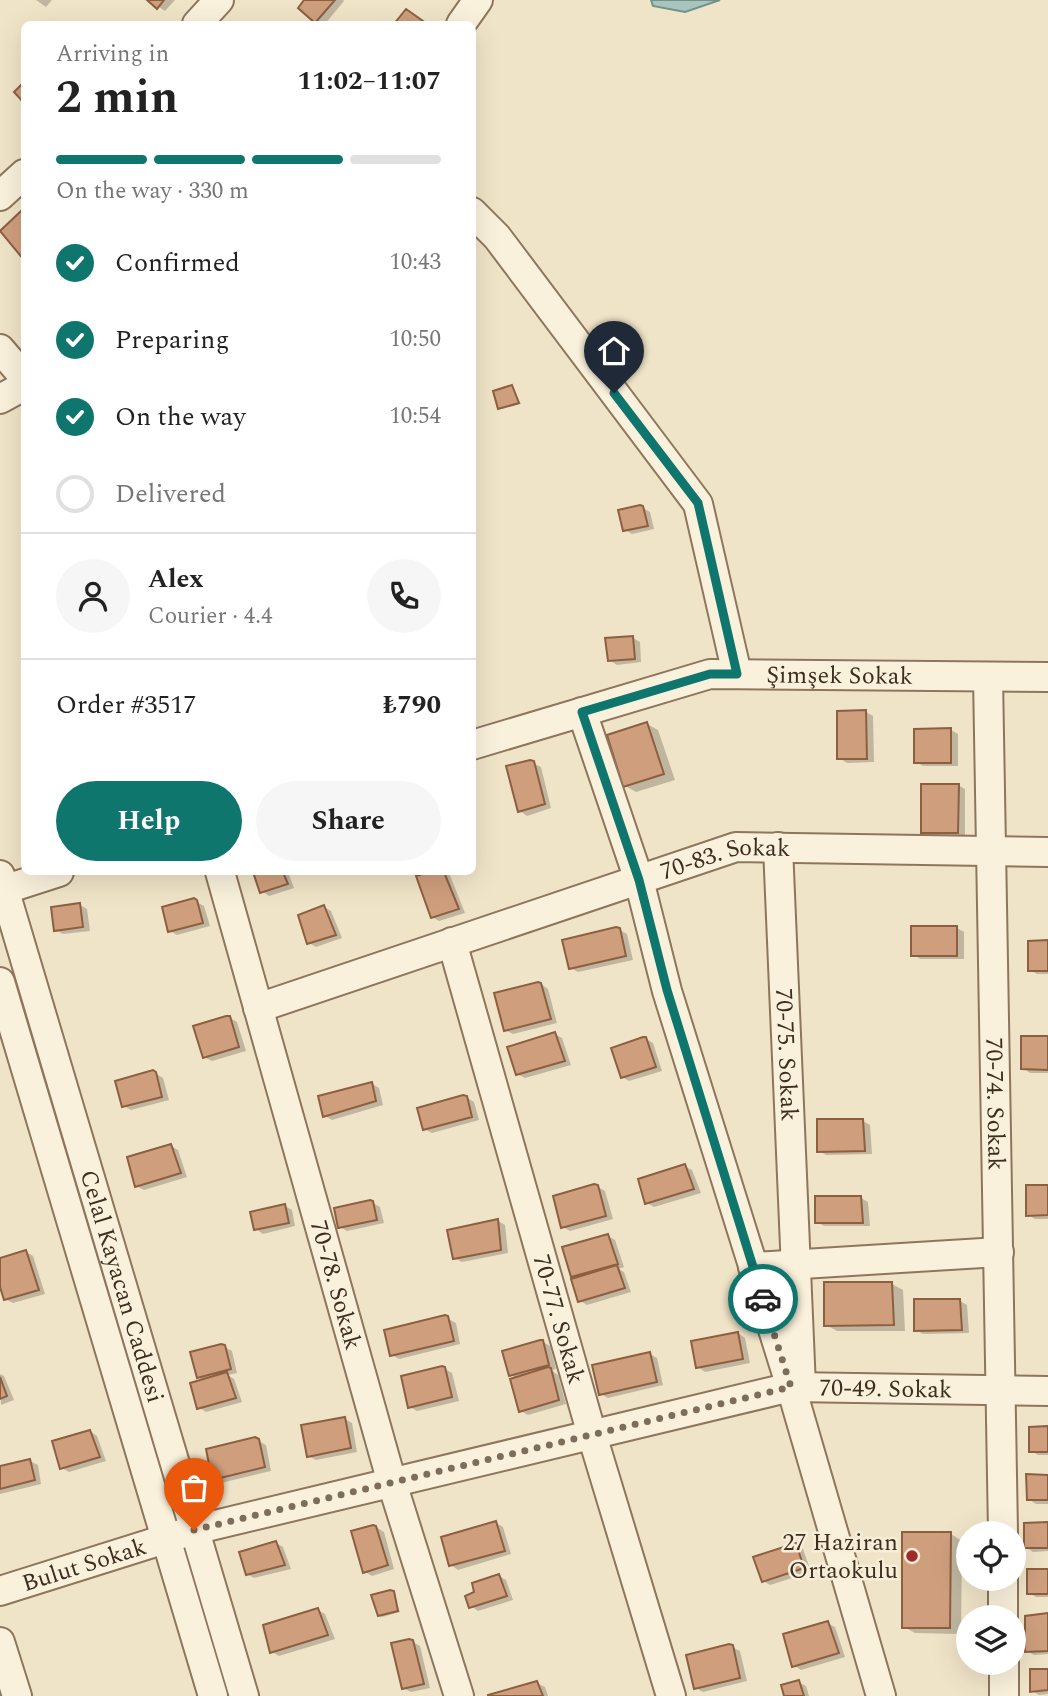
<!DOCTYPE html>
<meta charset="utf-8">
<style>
:root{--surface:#fff;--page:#f6f6f6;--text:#222;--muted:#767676;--line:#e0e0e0;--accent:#0f766e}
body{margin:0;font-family:Spectral,serif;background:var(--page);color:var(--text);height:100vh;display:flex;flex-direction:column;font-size:26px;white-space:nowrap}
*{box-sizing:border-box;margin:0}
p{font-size:23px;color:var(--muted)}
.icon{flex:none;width:38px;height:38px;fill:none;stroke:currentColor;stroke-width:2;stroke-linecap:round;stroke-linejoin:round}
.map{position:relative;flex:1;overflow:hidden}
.drawer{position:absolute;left:21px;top:21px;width:455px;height:854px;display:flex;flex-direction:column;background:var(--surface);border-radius:10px;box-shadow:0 7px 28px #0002}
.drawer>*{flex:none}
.fabs{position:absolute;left:956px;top:1521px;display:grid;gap:14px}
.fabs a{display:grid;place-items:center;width:70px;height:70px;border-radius:50%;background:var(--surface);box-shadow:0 7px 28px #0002;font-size:35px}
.pin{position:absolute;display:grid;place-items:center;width:60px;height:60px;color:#fff;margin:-72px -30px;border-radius:50% 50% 50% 0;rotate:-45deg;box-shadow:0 0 7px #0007}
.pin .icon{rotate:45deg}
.courier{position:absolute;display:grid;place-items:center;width:70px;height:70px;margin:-35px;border:5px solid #0f766e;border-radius:50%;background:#fff;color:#222;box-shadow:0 2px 9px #0007}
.head em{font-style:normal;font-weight:700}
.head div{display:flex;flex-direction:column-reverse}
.head{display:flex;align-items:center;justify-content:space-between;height:119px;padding:0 35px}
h1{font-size:46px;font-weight:700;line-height:52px}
.bar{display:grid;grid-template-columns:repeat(4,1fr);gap:10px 7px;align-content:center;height:84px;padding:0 35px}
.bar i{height:9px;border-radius:5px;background:var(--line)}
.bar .current{background:var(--accent)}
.bar p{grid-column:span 4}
.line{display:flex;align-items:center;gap:18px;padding:0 35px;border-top:2px solid var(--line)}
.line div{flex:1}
.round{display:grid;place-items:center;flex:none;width:74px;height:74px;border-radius:37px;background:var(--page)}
ol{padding:0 35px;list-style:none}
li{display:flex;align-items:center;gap:21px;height:77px}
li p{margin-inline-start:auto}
li .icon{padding:7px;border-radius:50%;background:var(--accent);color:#fff;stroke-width:4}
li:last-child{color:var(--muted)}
li i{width:38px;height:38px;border:4px solid var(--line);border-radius:50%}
.primary-button{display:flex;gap:14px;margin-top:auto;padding:14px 35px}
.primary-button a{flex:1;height:80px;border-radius:42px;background:var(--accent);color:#fff;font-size:28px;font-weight:700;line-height:80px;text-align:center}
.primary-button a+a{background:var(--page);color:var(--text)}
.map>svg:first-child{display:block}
.water{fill:#a9c4bc;stroke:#6f938a;stroke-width:2}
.shadow{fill:#0003}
.building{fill:#cf9f7d;stroke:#8d5f41;stroke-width:2}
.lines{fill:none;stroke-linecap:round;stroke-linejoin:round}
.minor-casing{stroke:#8d765c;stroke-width:32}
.minor{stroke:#faf1dc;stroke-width:28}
.done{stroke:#7c6e5b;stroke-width:7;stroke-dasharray:0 12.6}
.route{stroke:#0f766e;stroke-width:9}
.poi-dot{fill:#9e2a2b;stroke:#f7eed8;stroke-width:2.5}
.labels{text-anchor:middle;stroke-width:5;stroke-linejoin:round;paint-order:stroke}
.street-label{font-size:24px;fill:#3d2e20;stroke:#f7eed8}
.poi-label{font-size:24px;fill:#3d2e20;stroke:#f7eed8;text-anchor:end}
</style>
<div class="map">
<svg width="1048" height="1696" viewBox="0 0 1048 1696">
<rect width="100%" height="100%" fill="#f0e4c8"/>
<path class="water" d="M651,0H720L685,12L653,6Z"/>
<path class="shadow" d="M36,0H52L46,7Z
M149,0H175L165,11Z
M306,0H343L344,1L325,24H321L300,8Z
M21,213L24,215V257L1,229Z
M512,387L521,404L502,409L499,408Z
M643,508L650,512L654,529L632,534L625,530Z
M633,638L640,642L641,662L617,665L609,660Z
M838,712H866L873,716L874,762L847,763L839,758Z
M647,724L658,730L675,780L636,792L625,786Z
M951,730L958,734V766H923L916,762Z
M533,763L541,767L551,808L527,816L520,811Z
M958,785L965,789V836H930L922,832Z
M255,872H288L294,888L269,896L262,891Z
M434,872L449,873L465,913L439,921L432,917L418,877Z
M193,900L204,906L210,926L177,935L170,931Z
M80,905L87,909L90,931L63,934L56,930Z
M324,907L331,911L342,938L316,947L309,943Z
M957,928L964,932V959H920L913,954Z
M620,930L627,934L633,960L578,972L571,968Z
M1048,942V974H1037L1030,970Z
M541,984L548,989L557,1023L513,1034L505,1030Z
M230,1018L237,1022L246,1051L212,1061L204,1057Z
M555,1034L562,1038L571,1065L525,1078L517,1074Z
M1048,1038V1073H1030L1023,1068Z
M646,1039L653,1043L662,1071L629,1081L622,1077Z
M153,1072L163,1078L169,1100L131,1110L124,1106Z
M371,1083L379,1088L383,1105L332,1120L325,1116Z
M466,1097L474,1102L479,1120L432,1133L424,1129Z
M863,1121L870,1125L872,1154L826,1155L819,1151Z
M171,1146L178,1150L187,1177L144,1190L136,1186Z
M684,1166L692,1170L701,1193L654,1207L647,1203Z
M1048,1186V1219H1035L1028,1215Z
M598,1187L605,1191L613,1219L570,1231L563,1227Z
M861,1198L868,1202L870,1226H824L817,1222Z
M373,1203L380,1207L384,1223L347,1231L340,1227Z
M285,1206L292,1210L295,1226L263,1234L256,1229Z
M498,1221L505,1225L508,1253L462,1262L454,1258Z
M608,1236L615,1240L624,1267L619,1269L624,1272L631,1292L587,1305L579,1300L577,1279L572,1276Z
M26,1252L33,1256L45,1294L13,1303L5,1299L0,1281V1259Z
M892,1284L903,1290L905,1331H837L826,1325Z
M960,1301L967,1305L969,1333L923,1334L916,1330Z
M445,1317L456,1323L460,1344L399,1359L392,1355Z
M738,1333L745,1338L750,1363L705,1372L698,1367Z
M543,1342L550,1346L556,1369L551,1370L558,1375L566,1404L528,1415L521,1411L517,1379L511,1375Z
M221,1345L232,1351L237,1373L228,1375L234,1379L242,1402L206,1412L198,1407L205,1381L198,1377Z
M650,1354L657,1358L663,1385L608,1398L601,1394Z
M445,1369L452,1373L459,1401L417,1411L410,1407Z
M0,1374L4,1376L14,1400L1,1405Z
M345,1419L352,1423L357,1452L316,1460L308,1456Z
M1048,1428V1455H1038L1031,1451Z
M90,1431L97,1436L106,1461L69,1472L62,1468Z
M255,1439L266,1445L271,1471L221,1483L214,1479Z
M30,1461L38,1465L41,1484L0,1494V1468Z
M1048,1476V1504H1036L1028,1499Z
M496,1523L503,1527L511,1554L458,1570L451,1565Z
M1048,1525V1551L1033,1552L1026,1547Z
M376,1527L384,1532L394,1569L372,1576L365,1572Z
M951,1534L962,1541L961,1634L915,1633L904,1627Z
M276,1543L283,1547L291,1569L254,1578L247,1574Z
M796,1545L803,1549L811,1572L770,1585L763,1581Z
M1048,1570V1597H1036L1029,1593Z
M499,1576L506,1580L513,1600L478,1611L471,1606Z
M393,1592L400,1612L382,1617L379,1615Z
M318,1610L325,1614L335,1639L279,1656L272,1652Z
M1048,1615V1654L1034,1655L1027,1651Z
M827,1623L835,1627L845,1657L801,1670L793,1665Z
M413,1642L420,1646L430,1688L411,1692L403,1688Z
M732,1647L740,1651L747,1681L703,1692L696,1688Z
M1048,1671V1694L1039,1695L1032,1691Z
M798,1682L806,1686L809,1696H786Z
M537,1683L545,1687L548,1696H492Z"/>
<path class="building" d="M147,0H164L157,9Z
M304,0H335L315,23L298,8Z
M406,9L423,21L421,24H394Z
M24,82V103L14,92Z
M21,211L24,215V260L0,231Z
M512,385L519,403L498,409L493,391Z
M640,505L643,506L648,526L623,531L618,510Z
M633,636L635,659L608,661L605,638Z
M866,710L867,759H837V711Z
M647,722L664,774L623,787L607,735Z
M951,728V763H914V729Z
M530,760L534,761L545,804L518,812L506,766Z
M921,784H959L958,833H921Z
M253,872H283L288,884L260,893Z
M429,872H444L459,909L431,918L416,876Z
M194,898L197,900L203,923L168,932L162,907Z
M80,903L83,927L54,931L51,907Z
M324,905L336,935L307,944L298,915Z
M911,926H957V956H911Z
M616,927L620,928L626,956L569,969L562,940Z
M1048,940V971H1028V941Z
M538,982L541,983L551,1019L504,1031L494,993Z
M226,1016H230L239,1047L203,1058L193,1026Z
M555,1032L565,1061L516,1075L507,1047Z
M1021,1036H1048V1070L1021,1069Z
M643,1037H646L656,1067L621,1078L611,1048Z
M153,1070L156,1072L162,1097L122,1107L115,1081Z
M372,1082L376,1101L323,1117L318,1096Z
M463,1095L467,1096L472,1117L423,1130L417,1108Z
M817,1119H863L865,1151L817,1152Z
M171,1144L181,1173L135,1187L127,1157Z
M685,1164L694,1189L645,1204L638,1179Z
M594,1184L598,1185L606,1216L561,1228L553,1196Z
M1026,1185H1048V1215L1026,1216Z
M815,1196H861L863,1223H815Z
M370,1200L373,1201L377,1220L338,1228L334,1208Z
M285,1204L289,1223L254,1230L250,1212Z
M498,1219L501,1250L453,1259L447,1230Z
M608,1234L618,1264L571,1277L562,1247Z
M26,1250L39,1290L4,1300L0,1287V1258Z
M617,1265L625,1288L578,1302L571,1279Z
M824,1282H892L894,1325L824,1326Z
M914,1299H960L962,1330L914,1331Z
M445,1315L448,1316L454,1341L390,1356L384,1330Z
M738,1332L743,1359L696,1368L691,1341Z
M540,1340H543L549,1365L509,1376L502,1351Z
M221,1344L225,1345L231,1369L197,1378L190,1352Z
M650,1352L657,1382L599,1395L592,1365Z
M442,1366L445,1367L452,1397L408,1408L401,1376Z
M548,1367L551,1368L559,1400L519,1412L510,1379Z
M227,1372L236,1398L197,1409L190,1383Z
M0,1377L7,1396L0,1399Z
M345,1417L351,1448L307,1457L301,1425Z
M1048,1426V1452H1029V1427Z
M90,1430L100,1457L60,1469L52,1441Z
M255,1437L259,1439L265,1467L212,1480L206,1449Z
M30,1459L35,1480L0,1489V1466Z
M1026,1474L1048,1475V1500H1027Z
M496,1521L505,1551L449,1566L441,1537Z
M1048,1522V1548H1024V1523Z
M373,1525L376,1526L388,1565L363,1573L351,1531Z
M902,1532H951L950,1628H902Z
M276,1541L285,1565L246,1575L239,1552Z
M796,1543L804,1568L762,1582L753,1557Z
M1027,1569H1048V1594H1027Z
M499,1574L507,1596L469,1608L465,1596L474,1592L472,1583Z
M390,1590L394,1591L398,1611L378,1616L371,1595Z
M318,1608L328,1635L270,1653L263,1625Z
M1048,1613V1651L1025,1652V1616Z
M828,1621L839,1653L792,1667L783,1634Z
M409,1639L413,1640L424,1684L402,1689L391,1643Z
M729,1644L733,1645L740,1678L694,1689L686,1655Z
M1030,1669H1048V1690L1030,1692Z
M799,1680L804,1696H784L781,1685Z
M537,1681L543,1696H488V1695Z"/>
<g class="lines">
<defs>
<g id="minor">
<path d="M197,24L219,0"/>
<path d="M461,24L478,0"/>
<path d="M0,196L24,174"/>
<path d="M472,212L497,237L698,504L737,674"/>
<path d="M0,349L24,377"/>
<path d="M0,399L24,386"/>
<path id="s1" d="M988,677L1003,1533"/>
<path d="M582,712L639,880L667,991L791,1387L881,1696"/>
<path id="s2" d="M472,745L710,674L1048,677"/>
<path id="s3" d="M778,847L801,1387"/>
<path id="s4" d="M220,872L392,1483L459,1696"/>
<path id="s5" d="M0,875L244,1696"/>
<path d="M0,891L59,872"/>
<path id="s6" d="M452,942L592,1435L671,1696"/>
<path d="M0,982L213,1696"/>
<path id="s7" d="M258,1008L736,847L1048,852"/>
<path d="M753,1267L999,1252"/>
<path d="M1003,1578V1617"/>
<path id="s8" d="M0,1591L194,1530L791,1387L1048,1391"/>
<path d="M0,1642L17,1696"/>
<path d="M1004,1662V1696"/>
</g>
</defs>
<use href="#minor" class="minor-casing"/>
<use href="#minor" class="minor"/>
</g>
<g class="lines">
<path class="done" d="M194,1530L791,1387L763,1299"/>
<path class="route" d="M614,393L698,503L737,674H710L582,712L639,880L667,990L763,1299"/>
</g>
<circle class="poi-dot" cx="912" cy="1556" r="7"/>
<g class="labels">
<g class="street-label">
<text dy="8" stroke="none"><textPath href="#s2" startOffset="378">Şimşek Sokak</textPath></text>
<text dy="8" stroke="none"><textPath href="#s7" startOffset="492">70-83. Sokak</textPath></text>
<text dy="8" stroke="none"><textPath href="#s3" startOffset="208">70-75. Sokak</textPath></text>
<text dy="8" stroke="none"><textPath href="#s1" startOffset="427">70-74. Sokak</textPath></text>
<text dy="8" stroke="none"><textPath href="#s5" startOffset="429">Celal Kayacan Caddesi</textPath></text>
<text dy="8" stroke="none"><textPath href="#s4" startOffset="429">70-78. Sokak</textPath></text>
<text dy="8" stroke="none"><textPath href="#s6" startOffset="392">70-77. Sokak</textPath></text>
<text dy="8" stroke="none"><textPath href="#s8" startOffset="912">70-49. Sokak</textPath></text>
<text dy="8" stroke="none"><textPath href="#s8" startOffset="88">Bulut Sokak</textPath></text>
</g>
<g class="poi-label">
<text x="898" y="1550">27 Haziran<tspan x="898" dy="28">Ortaokulu</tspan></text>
</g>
</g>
</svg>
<div class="fabs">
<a><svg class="icon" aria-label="locate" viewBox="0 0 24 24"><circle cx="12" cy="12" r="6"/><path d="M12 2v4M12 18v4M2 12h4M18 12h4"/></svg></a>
<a><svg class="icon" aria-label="layers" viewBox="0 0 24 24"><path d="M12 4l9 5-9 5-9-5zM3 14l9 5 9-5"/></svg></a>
</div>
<div class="pin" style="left:194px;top:1530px;background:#ea580c"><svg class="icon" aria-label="bag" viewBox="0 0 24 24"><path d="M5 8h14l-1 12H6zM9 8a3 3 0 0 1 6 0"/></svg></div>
<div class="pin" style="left:614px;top:393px;background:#1f2937"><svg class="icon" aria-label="home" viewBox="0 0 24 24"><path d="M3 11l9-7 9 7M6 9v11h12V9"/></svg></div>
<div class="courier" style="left:763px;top:1299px"><svg class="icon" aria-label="car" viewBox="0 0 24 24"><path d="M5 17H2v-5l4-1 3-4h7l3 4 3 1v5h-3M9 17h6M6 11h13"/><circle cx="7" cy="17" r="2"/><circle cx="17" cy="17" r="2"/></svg></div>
<section class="drawer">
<div class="head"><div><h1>2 min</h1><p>Arriving in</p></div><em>11:02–11:07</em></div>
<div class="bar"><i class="current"></i><i class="current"></i><i class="current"></i><i></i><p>On the way · 330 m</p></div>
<ol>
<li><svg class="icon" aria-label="check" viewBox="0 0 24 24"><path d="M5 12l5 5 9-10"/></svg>Confirmed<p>10:43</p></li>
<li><svg class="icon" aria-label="check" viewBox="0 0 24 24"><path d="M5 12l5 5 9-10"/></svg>Preparing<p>10:50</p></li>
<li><svg class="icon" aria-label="check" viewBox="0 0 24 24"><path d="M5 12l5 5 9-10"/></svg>On the way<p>10:54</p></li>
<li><i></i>Delivered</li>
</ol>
<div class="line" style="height:126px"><a class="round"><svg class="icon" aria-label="person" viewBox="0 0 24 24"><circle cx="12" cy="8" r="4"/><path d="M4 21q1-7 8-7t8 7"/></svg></a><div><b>Alex</b><p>Courier · 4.4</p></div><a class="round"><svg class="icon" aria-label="phone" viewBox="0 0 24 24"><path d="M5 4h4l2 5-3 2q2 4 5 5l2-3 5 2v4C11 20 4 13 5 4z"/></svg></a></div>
<div class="line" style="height:91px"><div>Order #3517</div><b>₺790</b></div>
<div class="primary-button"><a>Help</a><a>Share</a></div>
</section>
</div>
